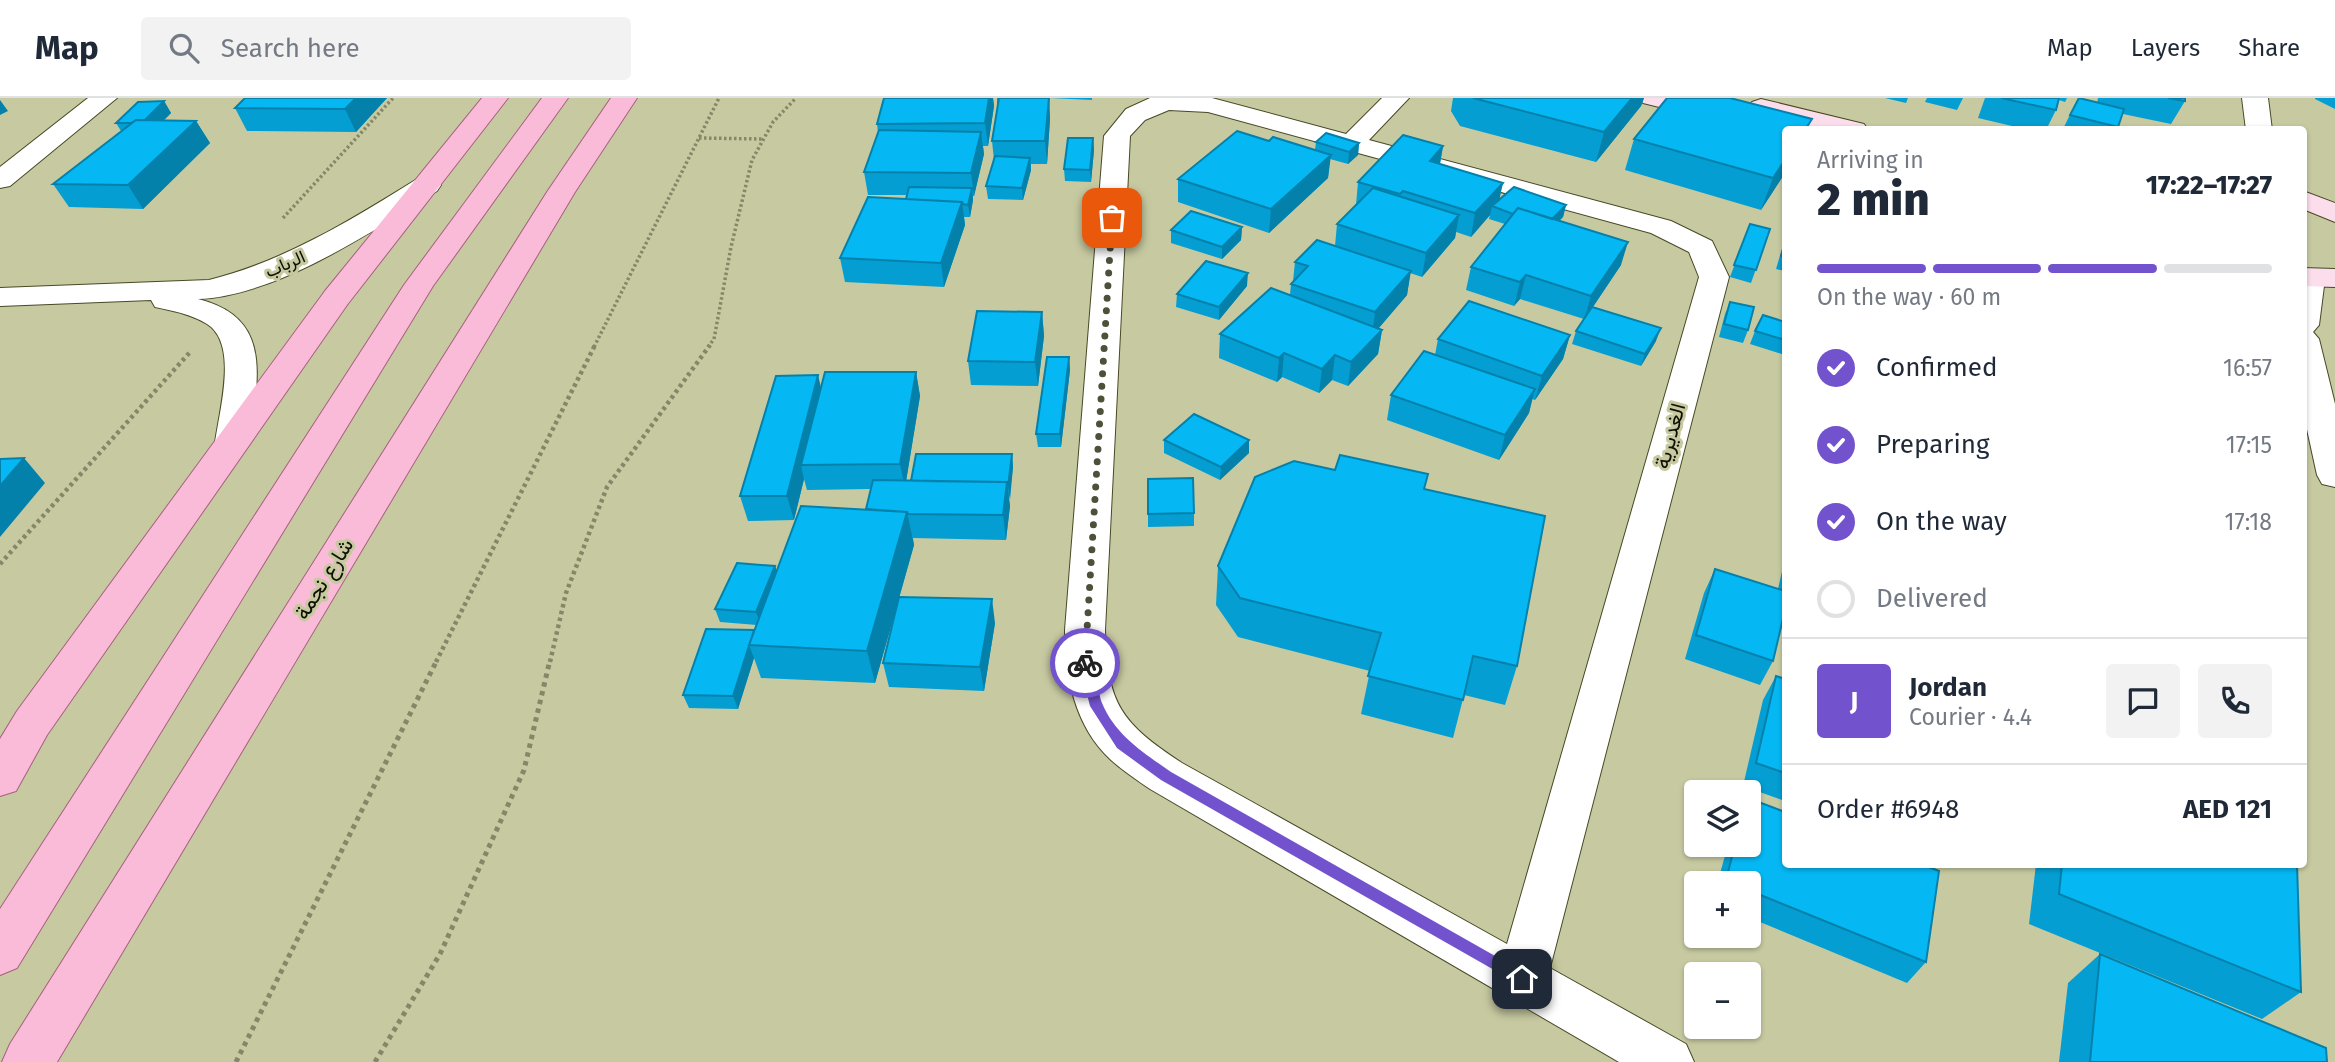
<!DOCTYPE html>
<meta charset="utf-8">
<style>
:root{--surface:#fff;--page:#f2f2f3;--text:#1f2937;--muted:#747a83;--line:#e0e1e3;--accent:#7253cd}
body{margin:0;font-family:"Fira Sans",Vazirmatn,sans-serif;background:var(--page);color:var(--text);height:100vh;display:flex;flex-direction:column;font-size:26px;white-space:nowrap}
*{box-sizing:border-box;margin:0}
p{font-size:23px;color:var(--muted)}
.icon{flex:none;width:38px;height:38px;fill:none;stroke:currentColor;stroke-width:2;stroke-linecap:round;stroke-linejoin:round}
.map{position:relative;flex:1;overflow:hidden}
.panel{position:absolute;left:1782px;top:28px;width:525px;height:742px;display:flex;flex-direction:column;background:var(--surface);border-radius:7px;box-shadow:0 2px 5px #0004}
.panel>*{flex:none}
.buttons{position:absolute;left:1684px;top:682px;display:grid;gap:14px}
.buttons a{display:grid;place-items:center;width:77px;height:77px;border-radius:7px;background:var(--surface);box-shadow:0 2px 5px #0004;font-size:35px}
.pin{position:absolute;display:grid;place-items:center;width:60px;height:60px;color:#fff;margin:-30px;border-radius:14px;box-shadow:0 4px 10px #0006}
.courier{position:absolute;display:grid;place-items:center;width:70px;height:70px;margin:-35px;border:5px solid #7253cd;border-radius:50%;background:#fff;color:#222;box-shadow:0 2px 9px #0007}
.overview em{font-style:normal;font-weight:800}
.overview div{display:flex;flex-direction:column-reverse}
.overview{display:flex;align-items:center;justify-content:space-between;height:119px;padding:0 35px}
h1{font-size:46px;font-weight:800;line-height:52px}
.bar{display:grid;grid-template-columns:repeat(4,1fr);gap:10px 7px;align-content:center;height:84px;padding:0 35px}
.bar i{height:9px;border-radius:5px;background:var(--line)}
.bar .on{background:var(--accent)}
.bar p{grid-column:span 4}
.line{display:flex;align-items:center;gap:18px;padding:0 35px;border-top:2px solid var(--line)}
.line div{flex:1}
.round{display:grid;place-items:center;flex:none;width:74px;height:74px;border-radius:7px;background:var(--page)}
ol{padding:0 35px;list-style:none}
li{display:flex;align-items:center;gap:21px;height:77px}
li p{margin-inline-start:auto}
li .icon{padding:7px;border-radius:50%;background:var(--accent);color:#fff;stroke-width:4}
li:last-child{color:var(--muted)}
li i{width:38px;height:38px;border:4px solid var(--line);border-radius:50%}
header{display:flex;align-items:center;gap:42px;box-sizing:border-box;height:98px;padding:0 35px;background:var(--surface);border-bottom:2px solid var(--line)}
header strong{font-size:33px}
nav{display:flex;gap:38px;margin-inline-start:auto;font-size:24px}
.search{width:490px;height:63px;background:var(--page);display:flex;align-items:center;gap:18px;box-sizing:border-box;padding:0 24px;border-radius:7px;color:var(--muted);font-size:26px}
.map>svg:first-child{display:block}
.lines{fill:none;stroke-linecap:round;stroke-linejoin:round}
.street-casing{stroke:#484925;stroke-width:2}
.secondary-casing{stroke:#484925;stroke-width:2}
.primary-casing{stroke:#a5617d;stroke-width:2}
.path-far2{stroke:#858768;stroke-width:3.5;stroke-dasharray:2.5 2.5;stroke-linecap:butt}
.path-far1{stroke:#858768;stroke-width:4.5;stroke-dasharray:3.5 3.5;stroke-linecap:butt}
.path{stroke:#858768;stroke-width:5;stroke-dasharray:4.5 4.5;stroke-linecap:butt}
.street{fill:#fff;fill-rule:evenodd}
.secondary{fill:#fcddec;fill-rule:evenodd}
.primary{fill:#fabbd9;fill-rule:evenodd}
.wall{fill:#049ed2}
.shaded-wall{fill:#0481ab}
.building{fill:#05b8f4;stroke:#0481ab;stroke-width:2}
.route{fill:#7253cd}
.done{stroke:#4f503a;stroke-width:7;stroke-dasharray:0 12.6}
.labels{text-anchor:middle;stroke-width:6;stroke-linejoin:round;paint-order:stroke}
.far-street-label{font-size:18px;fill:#0f0f03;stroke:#c7caa1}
.street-label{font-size:21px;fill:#0f0f03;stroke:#c7caa1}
</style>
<header>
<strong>Map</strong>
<div class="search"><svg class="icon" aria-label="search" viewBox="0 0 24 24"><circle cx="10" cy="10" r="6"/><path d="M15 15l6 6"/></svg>Search here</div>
<nav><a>Map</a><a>Layers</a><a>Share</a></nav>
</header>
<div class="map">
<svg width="2335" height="964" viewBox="0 0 2335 964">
<rect width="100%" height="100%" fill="#c7caa1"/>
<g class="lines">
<defs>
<path id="street" d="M88,0H117L10,88L0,90V69Z
M1150,0H1212L1346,36L1382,0H1409L1369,42L1671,123L1712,143L1729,179L1550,870L1686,946L1694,964H1619L1150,691C1137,682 1123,673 1111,662C1075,629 1065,578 1065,532L1104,38L1126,11ZM1169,12L1208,14L1651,135L1689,154L1699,179L1507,846L1182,665C1121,625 1107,606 1105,532L1130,38L1145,22Z
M2242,0H2268L2272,32H2246Z
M427,79L437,81L441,87L437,93C372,134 276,198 198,201C259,216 261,258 254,311C252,326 252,341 244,353L232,356L220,353L215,345C219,313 239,246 207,226C191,216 173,213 155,209L151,202L0,208V190L209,182C285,163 351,122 417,81Z
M2310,171L2321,174L2325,180L2319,227L2313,234L2319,241L2335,306V389L2322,386L2317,377L2303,313V173Z"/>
<path id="secondary" d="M1639,0H1684L1795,26L1799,32H1785V40L1643,5Z
M1761,1L1864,26L1868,32H1821L1752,14L1748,9L1752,4Z
M2303,93L2335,105V124L2303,111Z
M2303,170L2335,171V189L2303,188Z"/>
<path id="primary" d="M482,0H508L347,207L47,637L16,693L0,698V641L17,613L325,193Z
M542,0H568L433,188L17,870L0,877V811L404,187Z
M611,0H637L575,94L57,964H2L10,946L547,94Z"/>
</defs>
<use href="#street" class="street-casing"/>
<use href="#secondary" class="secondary-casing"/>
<use href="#primary" class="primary-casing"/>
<path class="path-far2" d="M699,40L763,41
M283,120L393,0
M594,249L719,0
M708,249L714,241L731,149L752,62L773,24L796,0"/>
<path class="path-far1" d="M0,466L191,253
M436,564L595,247
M550,564L566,495L607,389L710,247"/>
<path class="path" d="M236,964L437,562
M375,964L440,856L524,672L550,562"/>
<use href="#street" class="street"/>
<use href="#secondary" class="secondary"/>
<use href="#primary" class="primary"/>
</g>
<path class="wall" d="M387,0L356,34L247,33L235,10Z
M884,0H993L994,8L988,48H983L984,56L974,98H973V102L970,119H964L965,127L944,189L845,184L840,160L906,101L907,97H868L864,74L878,34L877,26Z
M997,0H1092V2L1049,0L1050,21L1047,66H1031V72L1023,102L988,101L986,88L994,62L992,43L997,10Z
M1453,0H1644L1641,8L1596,64L1460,28L1451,13Z
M1885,0H1908L1906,5Z
M1927,0H1963L1957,12L1925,4Z
M1985,0H2067L2065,4L2059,2L2056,12L2046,32H2029L1978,20Z
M2078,0L2097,5L2098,0H2185V3L2171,26L2123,16L2116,32H2074L2064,29Z
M2315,0H2335V11L2315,1Z
M164,3L171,15L164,22L196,23L210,45L143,111L69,109L53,86L121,33L116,25Z
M1785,32V75L1761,112L1625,72L1634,41Z
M1093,40L1094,52L1091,84L1065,83L1064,71Z
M1269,43L1315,52L1316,44L1359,45L1358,57L1348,66L1330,61L1328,80L1269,135L1178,104V81Z
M1443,48L1440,66L1499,102L1566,107L1563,119L1559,123L1621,167L1593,209L1656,243L1641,268L1572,246L1576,233L1584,221L1520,201L1514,208L1466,192L1471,169L1505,126L1489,121L1490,117L1471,139L1456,134L1455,140L1422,179L1410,175L1407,197L1378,231L1382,232L1378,256L1348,288L1332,282L1319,295L1282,279L1277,284L1219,260L1220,236L1290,197L1291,186L1293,183L1295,164L1335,148L1337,126L1356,107L1358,84Z
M1750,126L1770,131L1751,185L1730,179Z
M1242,129L1241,142L1222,161L1171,145V132Z
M1785,141V173L1776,171Z
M1247,188L1219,222L1176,209L1177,196Z
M1730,204L1748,232L1743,245L1719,239L1725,216Z
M1042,214L1044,238L1038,288L971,287L968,263Z
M1785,224V257L1750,246L1755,233Z
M1570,237L1563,261L1535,302L1532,301L1529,315L1499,362L1387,322L1391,297L1435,257L1438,241Z
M1069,259L1070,272L1061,349H1038L1036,336Z
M916,274L920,298L906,383H911L1012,356L1013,369L1009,402L1010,408L1006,442L913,440L914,447L875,585L761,580L754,560L738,611L689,610L683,597L754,533L757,527L720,524L715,511L775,468L777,473L866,411L871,391L807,392L804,381L794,422L748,423L740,398L821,289Z
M1164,342H1249V355L1220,382L1164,355Z
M1148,381L1194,415V428L1148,429Z
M1425,391L1517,568L1505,607L1464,597L1453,640L1361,616L1370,573L1238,539L1216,507L1218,468Z
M1785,460V517L1784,516L1773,563L1760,587L1685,561L1704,495L1715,471L1778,491Z
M995,525L984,593L889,589L883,565Z
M1776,578L1785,581V703L1743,688L1763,602Z
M1728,747H1748L1926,864L1907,885L1748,819V786H1717Z
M2036,766H2297L2301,894L2262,921L2029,826Z
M2100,856L2327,964H2059L2068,885Z"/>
<path class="shaded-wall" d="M356,0H387L356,34L345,11Z
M989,0H993L994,8L988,48L985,25Z
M1049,0L1050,21L1047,66L1045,43Z
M1632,0H1644L1641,8L1596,64L1604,34Z
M0,2L8,13L0,17Z
M164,3L171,15L149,37L142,25Z
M196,23L210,45L143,111L128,87Z
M981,34L984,56L974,98L971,75Z
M1093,40L1094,52L1091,84L1090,72Z
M1359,45L1358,57L1348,66L1349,54Z
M1443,48L1439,71L1430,63Z
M1331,57L1328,80L1269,135L1271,111Z
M1030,60L1031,72L1023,102L1022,90Z
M1785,62V75L1761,112L1773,80Z
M1503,85L1498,108H1492L1490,117L1471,139L1475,115Z
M972,90L973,102L970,119L968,107Z
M962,104L965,127L944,189L941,165Z
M1566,107L1563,119L1542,140L1545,128Z
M1459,117L1455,140L1422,179L1426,155Z
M1242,129L1241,142L1222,161V149Z
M1628,144L1621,167L1584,222L1591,198Z
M1411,173L1407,197L1372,238L1375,214Z
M1248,175L1247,188L1219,222V209Z
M1526,177L1520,201L1514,208L1520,184Z
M1042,214L1044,238L1038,288L1035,264Z
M1661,230L1656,243L1641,268L1645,256Z
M1382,232L1378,256L1348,288L1351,264Z
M1570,237L1563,261L1535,302L1542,278Z
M1284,255L1282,279L1277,284L1279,260Z
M1335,257L1332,282L1319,295L1322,271Z
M1069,259L1070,272L1061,349L1060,336Z
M916,274L920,298L905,390L900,366Z
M818,277L824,302L801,367L804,381L794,422L787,398Z
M1535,291L1529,315L1499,362L1505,337Z
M1249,342V355L1220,382L1221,369Z
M1012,356L1013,369L1010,402L1008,388Z
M24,360L45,385L0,439V388Z
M1007,384L1010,408L1006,442L1003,417Z
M907,414L914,447L875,585L867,553Z
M775,468L779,481L761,527L756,514Z
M992,501L995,525L984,593L980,569Z
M754,532L749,547L754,560L738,611L733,598Z"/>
<path class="building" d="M245,0H356L345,11L235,10Z
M884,0H989L985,25L877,26Z
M999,0H1049L1045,43H992Z
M1473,0H1632L1604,34Z
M1667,0H1730L1812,21L1805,32H1785V62L1773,80L1634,41Z
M2001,0H2059L2056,12Z
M2079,0L2124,11L2118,29L2070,17Z
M2168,0H2185V3Z
M164,3L145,22H136L131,25H116L138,4Z
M136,22L196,23L128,87L53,86Z
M879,32L981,34L971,75L864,74Z
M1237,33L1269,43L1273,39L1331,57L1271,111L1178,81Z
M1326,35L1359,45L1349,54L1316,44Z
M1403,37L1443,48L1430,63L1503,85L1475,115L1403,93L1400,96L1358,84Z
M1068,40H1093L1090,72L1064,71Z
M995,58L1030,60L1022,90L986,88Z
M909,89L972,90L968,107L963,106L962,104L906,101Z
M1514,89L1566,107L1552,121L1518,110L1513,116L1492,108Z
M1373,90L1459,117L1426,155L1337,126Z
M868,99L962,104L941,165L840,160Z
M1518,110L1628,144L1591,198L1526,177L1520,184L1471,169Z
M1191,113L1242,129L1222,149L1171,132Z
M1750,126L1770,131L1756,172L1734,167Z
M1317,142L1411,173L1375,214L1291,186L1308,168L1295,164Z
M1785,144V160L1781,158Z
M1206,163L1248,175L1219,209L1177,196Z
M1271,190L1382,232L1351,264L1335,257L1322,271L1284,255L1279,260L1220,236Z
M1469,203L1570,237L1542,278L1438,241Z
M1730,204L1754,209L1748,232L1724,226Z
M1592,209L1661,230L1645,256L1576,233Z
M977,213L1042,214L1035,264L968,263Z
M1763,217L1785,224V242L1755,233Z
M1424,253L1535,291L1505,337L1391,297Z
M1047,259H1069L1060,336H1036Z
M825,274H916L900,366L801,367Z
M818,277L787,398H740L776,278Z
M1194,316L1249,342L1221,369L1164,342Z
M916,356H1012L1008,388L1007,384L911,383Z
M1340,357L1428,376L1424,391L1545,418L1517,568L1473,558L1463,602L1368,578L1381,535L1240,500L1218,468L1255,379L1294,363L1335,372Z
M24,360L0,388V361Z
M1193,380L1194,415L1148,416V381Z
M873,382L1007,384L1003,417L908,416L907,414L866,411Z
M801,408L907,414L867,553L749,547Z
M737,465L775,468L756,514L715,511Z
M1715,471L1785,493V512L1773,563L1696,537Z
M899,499L992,501L980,569L883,565Z
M706,531L754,532L733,598L683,597Z
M1776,578L1785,581V675L1756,665Z
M1748,700L1785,714V766H1921L1939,773L1926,864L1748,792V786H1734L1726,782L1735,747H1748Z
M2062,766H2297L2301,894L2059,796Z
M2100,856L2326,950L2327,964H2090Z"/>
<path class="route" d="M1085,560C1097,566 1097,592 1102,605C1115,637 1144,655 1171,674L1527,876V885H1517L1161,682L1117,650L1090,608L1079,565Z"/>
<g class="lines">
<path class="done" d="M1085,565L1112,120"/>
</g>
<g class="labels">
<g class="far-street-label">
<text transform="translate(285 166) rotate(-24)" y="6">الرباب</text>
</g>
<g class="street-label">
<text transform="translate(1670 338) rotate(-75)" y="7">الغديرية</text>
<text transform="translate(324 481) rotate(-58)" y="7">شارع نجمة</text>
</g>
</g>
</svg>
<div class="buttons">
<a><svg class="icon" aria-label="layers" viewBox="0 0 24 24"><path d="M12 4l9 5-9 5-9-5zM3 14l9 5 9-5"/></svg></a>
<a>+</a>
<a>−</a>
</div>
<div class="pin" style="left:1112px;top:120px;background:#ea580c"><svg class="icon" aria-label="bag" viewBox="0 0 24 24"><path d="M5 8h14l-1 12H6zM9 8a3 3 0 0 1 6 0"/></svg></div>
<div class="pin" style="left:1522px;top:881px;background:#1f2937"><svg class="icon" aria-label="home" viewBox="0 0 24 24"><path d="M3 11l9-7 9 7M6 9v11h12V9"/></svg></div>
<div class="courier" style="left:1085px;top:565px"><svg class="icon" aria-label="bike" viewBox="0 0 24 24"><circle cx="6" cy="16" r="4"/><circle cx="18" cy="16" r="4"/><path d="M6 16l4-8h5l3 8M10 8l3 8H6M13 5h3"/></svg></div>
<section class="panel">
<div class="overview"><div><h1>2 min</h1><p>Arriving in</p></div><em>17:22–17:27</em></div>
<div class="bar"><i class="on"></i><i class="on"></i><i class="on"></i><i></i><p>On the way · 60 m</p></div>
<ol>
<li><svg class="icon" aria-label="check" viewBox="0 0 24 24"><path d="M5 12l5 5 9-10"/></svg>Confirmed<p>16:57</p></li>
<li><svg class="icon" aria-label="check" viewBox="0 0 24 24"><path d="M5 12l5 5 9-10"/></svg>Preparing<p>17:15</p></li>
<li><svg class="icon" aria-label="check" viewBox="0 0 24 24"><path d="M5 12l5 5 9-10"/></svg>On the way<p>17:18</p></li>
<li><i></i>Delivered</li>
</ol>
<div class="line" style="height:126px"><b class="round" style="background:var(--accent);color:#fff">J</b><div><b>Jordan</b><p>Courier · 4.4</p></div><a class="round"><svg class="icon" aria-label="chat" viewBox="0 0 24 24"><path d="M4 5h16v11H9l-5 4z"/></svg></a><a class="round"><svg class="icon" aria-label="phone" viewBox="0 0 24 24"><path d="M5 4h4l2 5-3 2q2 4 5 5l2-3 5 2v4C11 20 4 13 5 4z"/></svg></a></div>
<div class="line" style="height:91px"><div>Order #6948</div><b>AED 121</b></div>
</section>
</div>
